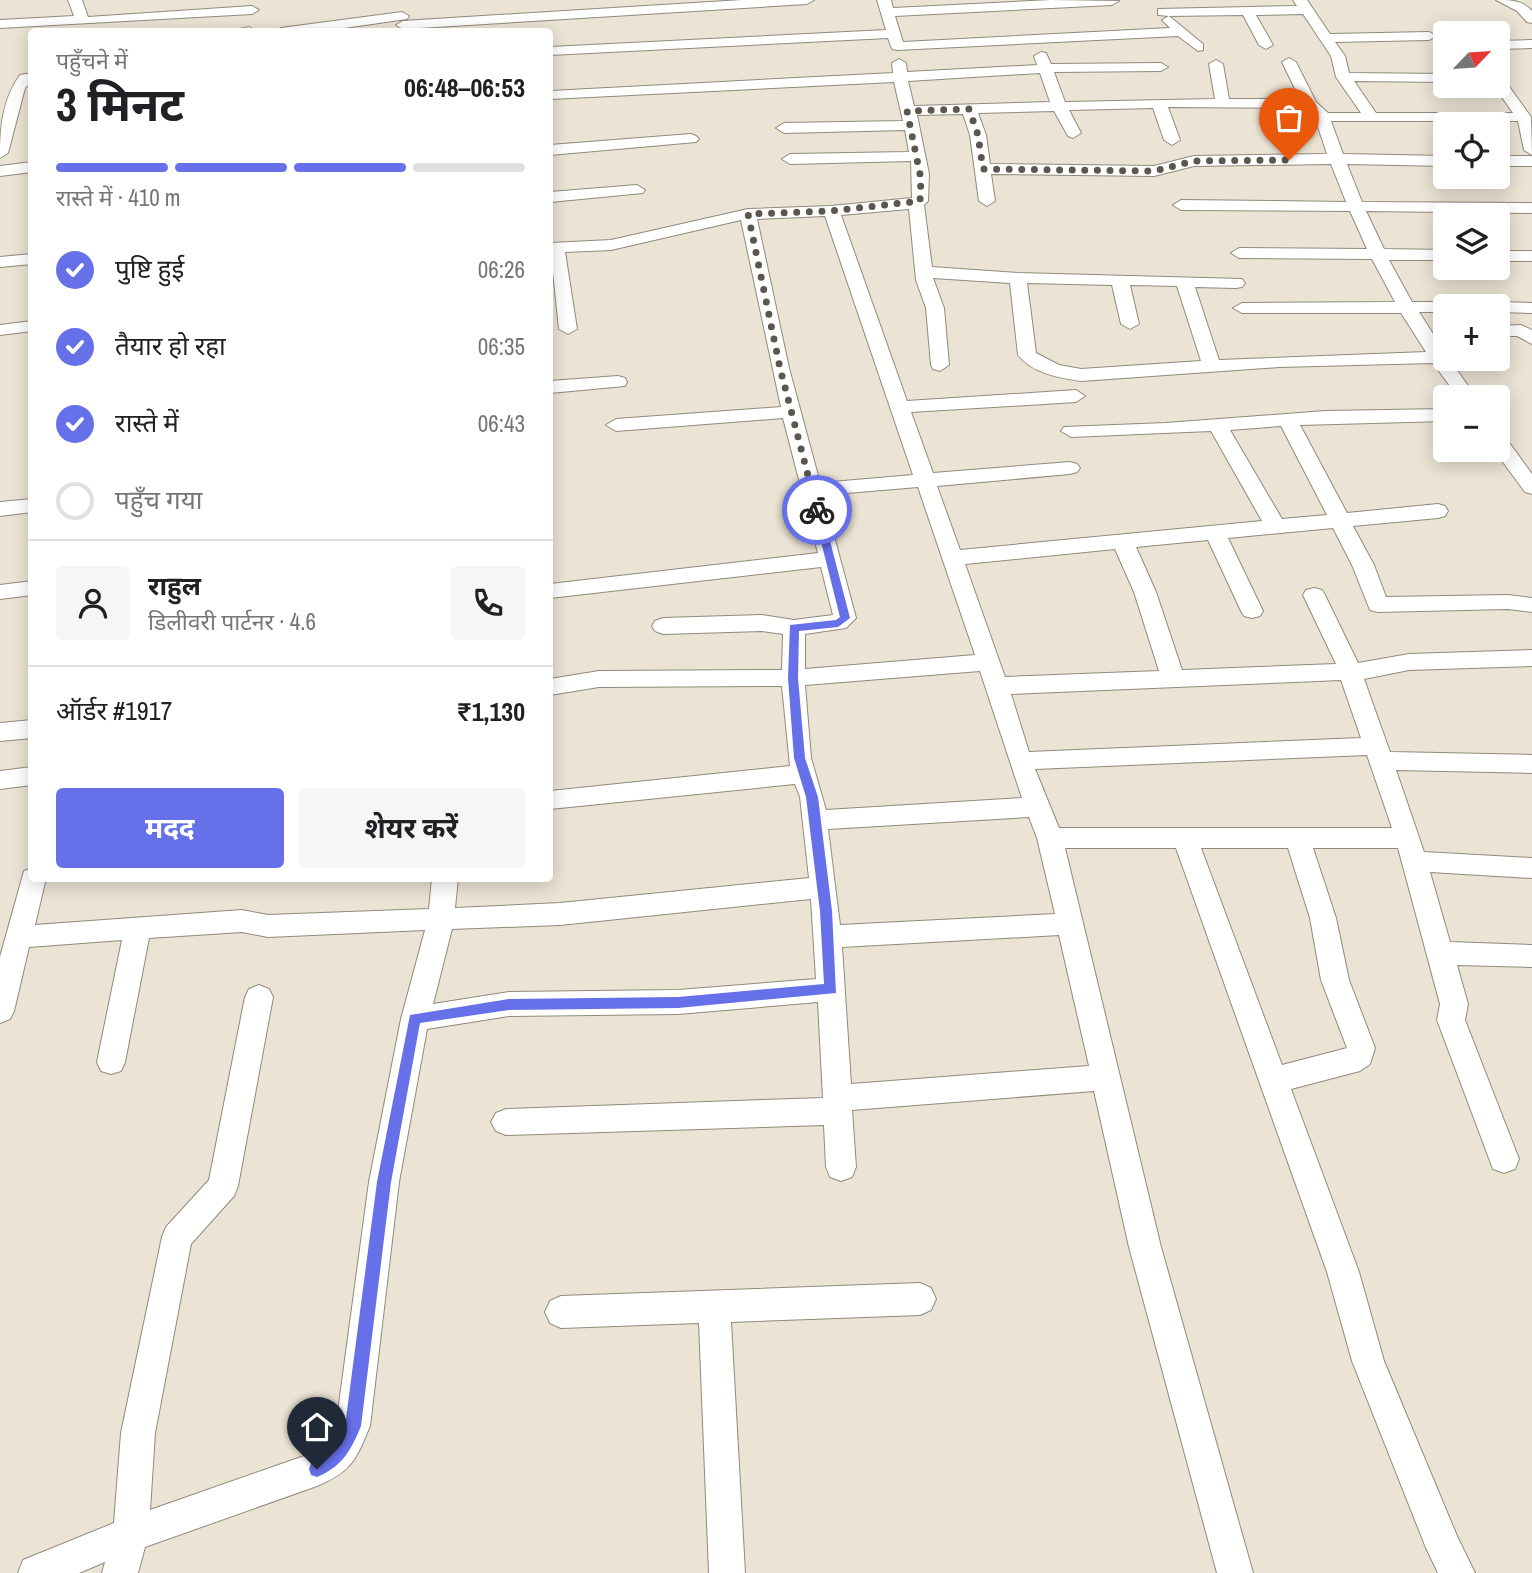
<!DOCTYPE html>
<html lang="hi">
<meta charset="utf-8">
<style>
:root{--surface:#fff;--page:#f6f6f6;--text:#202124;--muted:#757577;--line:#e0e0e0;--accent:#6670e9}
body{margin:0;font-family:"Archivo Narrow","Noto Sans Devanagari",sans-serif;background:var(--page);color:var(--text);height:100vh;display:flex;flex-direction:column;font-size:26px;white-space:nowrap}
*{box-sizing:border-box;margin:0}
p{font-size:23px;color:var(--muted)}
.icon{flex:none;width:38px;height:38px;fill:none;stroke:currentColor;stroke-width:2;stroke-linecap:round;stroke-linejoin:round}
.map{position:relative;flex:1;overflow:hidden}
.side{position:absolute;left:28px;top:28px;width:525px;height:854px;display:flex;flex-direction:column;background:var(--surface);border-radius:7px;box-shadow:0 4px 18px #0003}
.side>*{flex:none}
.needle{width:46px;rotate:65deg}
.tools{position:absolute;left:1433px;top:21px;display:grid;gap:14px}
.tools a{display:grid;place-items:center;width:77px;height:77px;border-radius:7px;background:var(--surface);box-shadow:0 4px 18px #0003;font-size:35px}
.pin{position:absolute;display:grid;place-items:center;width:60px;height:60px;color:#fff;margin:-72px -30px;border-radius:50% 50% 50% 0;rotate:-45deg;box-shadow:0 0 7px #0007}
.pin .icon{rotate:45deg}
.courier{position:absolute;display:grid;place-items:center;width:70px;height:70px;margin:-35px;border:5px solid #6670e9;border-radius:50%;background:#fff;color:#222;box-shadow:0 2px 9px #0007}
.headline em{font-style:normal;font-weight:700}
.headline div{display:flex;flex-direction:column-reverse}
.headline{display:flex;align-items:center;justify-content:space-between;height:119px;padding:0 28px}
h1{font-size:46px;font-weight:700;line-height:52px}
.bar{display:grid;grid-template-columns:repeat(4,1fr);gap:10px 7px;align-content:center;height:84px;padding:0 28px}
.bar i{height:9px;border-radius:5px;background:var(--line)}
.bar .on{background:var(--accent)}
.bar p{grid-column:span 4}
.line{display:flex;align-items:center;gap:18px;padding:0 28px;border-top:2px solid var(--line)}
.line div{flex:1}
.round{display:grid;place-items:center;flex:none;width:74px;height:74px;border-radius:7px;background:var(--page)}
ol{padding:0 28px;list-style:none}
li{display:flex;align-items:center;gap:21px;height:77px}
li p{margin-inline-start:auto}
li .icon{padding:7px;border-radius:50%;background:var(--accent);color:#fff;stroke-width:4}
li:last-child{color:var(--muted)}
li i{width:38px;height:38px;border:4px solid var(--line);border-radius:50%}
.cta{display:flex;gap:14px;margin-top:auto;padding:14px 28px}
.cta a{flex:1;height:80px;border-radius:7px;background:var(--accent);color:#fff;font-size:28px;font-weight:700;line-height:80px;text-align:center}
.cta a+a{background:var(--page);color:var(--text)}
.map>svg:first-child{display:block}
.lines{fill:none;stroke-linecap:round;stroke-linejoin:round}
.minor-casing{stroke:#918a7b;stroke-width:2}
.minor{fill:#fff;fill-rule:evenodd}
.route{fill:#6670e9}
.done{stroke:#5b574e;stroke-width:7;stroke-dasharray:0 12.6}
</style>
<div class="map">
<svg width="1532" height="1573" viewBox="0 0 1532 1573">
<rect width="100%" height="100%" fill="#ebe3d3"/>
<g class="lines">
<defs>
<path id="minor" d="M68,0H82L88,17L252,6L259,10L252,14L0,28V20L74,16Z
M742,0H814L807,4L403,29L396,25L403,21Z
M877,0H891L893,8L1051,0L1119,1L1112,5L895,16L903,42L1170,28L1162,20L1169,16L1158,15V9L1297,6L1293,0H1307L1330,34L1429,32L1436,36L1429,40L1335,42L1345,56L1349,73L1446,74V82L1354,81L1376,113H1513L1494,86H1498V77L1503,78L1531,117L1532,155L1524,150L1518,121H1331L1343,154L1446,156V166L1347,164L1362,202L1532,203V213L1366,211L1384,249L1446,250V260H1389L1412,302H1446L1454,306H1446V312H1419L1446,354V359H1449L1476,397H1458L1433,363L1279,367L1081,381C1059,378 1032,373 1018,355L1010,283L933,278L944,308L949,365L940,371L933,369L931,365L926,308L916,280L909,209L841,215L907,401L1076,390L1085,396L1076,402L911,412L933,473L1070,462L1077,464L1080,468L1077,472L1070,474L937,486L960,550L1262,521L1211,431L1071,437L1061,431L1064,427L1166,423L1325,411L1446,409V421L1300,425L1347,513L1438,504L1445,506L1448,511L1445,516L1438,518L1353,526L1374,565L1386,597L1508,595L1532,598V612L1508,609L1378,612L1370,610L1352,565L1333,528L1228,538L1263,611L1260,616L1252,618L1244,616L1241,611L1208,540L1136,547L1156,592L1182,670L1336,664L1303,595L1306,590L1314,588L1322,590L1325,595L1358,663L1409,654L1532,650V666L1409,670L1364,679L1390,752L1532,755V773L1396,770L1424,852L1532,858V878L1430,872L1450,942L1532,945V967L1457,965L1468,1004L1465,1020L1519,1159L1515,1169L1504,1173L1493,1169L1437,1020L1440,1004L1398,848H1313L1336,918L1349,980L1375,1048L1370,1064L1360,1071L1291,1089L1359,1272L1384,1361L1457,1536L1475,1573H1438L1426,1548L1352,1361L1327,1272L1176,848H1065L1161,1247L1253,1573H1217L1129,1247L1094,1091L852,1110L856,1167L852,1177L841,1181L830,1177L826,1167L824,1125L506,1135L496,1131L491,1122L496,1113L506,1109L823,1098L818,1002L678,1014L509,1016L427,1029L399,1182L370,1426C356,1459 353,1471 317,1486L145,1547L138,1573H102L105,1562L79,1573H18L23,1560L114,1523L121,1433L162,1237L166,1227L209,1180L245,997L249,989L259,985L269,989L273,997L238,1186L234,1196L191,1244L155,1433L150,1510L307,1455L331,1438L336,1426L369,1182L401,1019L425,930L268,937L242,932L149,938L125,1062L121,1071L111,1074L101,1071L97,1062L122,940L29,947L14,1011L10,1019L0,1023V957L24,871L32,868V878H46L35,925L242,910L268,915L429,909L432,878H458L455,908L560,903L809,878L800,797L795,784L550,809V791L790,766L782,686L599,687L550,695V679L599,671L782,670L783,634L762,631L663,634L655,631L652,626L655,621L663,618L762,615L794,620L833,615L821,567L550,598V584L818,553L783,418L616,431L606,425L616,419L781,407L741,220L611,250L565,252L577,329L568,334L559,329L550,243L611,240L748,209L831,206L912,198L911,161L790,164L782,159L790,154L909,152L905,130L784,133L776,128L784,123L903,121L894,82L550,99V91L893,73L892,63L899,59L906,63L907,72L1037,65L1034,56L1041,52L1046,53L1051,64L1161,63L1168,67L1161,71L1054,72L1065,102L1215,99L1209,64L1216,60L1223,64L1229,99H1300L1282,62L1289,58L1296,62L1316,102L1328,113H1361L1336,77L1331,56L1303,14L1256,15L1273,45L1266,49L1259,45L1243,15L1169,16L1203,44V50L1198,51L1178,36L897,50L892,49L888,38L550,55V47L886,30ZM1040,73L1050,102L914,106L908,81ZM1168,107L1306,108L1314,115L1327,154L1194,156L1154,166L990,164L986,135L978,113L1054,111L1068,136L1073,138L1081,133L1069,110L1153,108L1164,140L1172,145L1180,140ZM963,114L970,135L979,201L987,206L995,201L991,174L1154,176L1194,166L1331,164L1346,202L1181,200L1173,205L1181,210L1350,211L1367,249L1239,248L1231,253L1239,258L1372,259L1395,302L1242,303L1233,308L1242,313H1401L1426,352L1219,360L1195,287L1236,288L1242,287L1245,283L1242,279L1018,273L932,267L924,205L928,201L929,174L917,115ZM825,216L913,475L820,483L789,368L757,219ZM1027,283L1112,285L1121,324L1130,329L1139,324L1130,285L1177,286L1201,361L1081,369L1059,365L1036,353ZM1281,426L1327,515L1282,519L1230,430ZM918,487L975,655L805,669V634L846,628L856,618L823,495ZM1115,549L1134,592L1159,671L1005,677L965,564ZM980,671L1022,798L826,810L811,758L805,685ZM1341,680L1361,738L1029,752L1011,694ZM1367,755L1392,828H1059L1035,769ZM1029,817L1037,838L1055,914L840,925L828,829ZM1201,848H1288L1310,918L1321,980L1347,1048L1282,1065ZM811,899L816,979L678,990L509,992L433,1004L452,929L560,925ZM1059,935L1089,1066L851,1084L842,947Z
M1496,0C1511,0 1522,0 1532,11V23L1527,22L1517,11Z
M402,12L409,16L407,19L316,32H274L281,28Z
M249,27L256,31L238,32L240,29Z
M1532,40V48L1498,49V41Z
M32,73V81L25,88L8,153L0,158C0,128 2,100 20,75Z
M691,134L696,136L699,139L696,142L550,155V145Z
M1498,156H1532V166H1498Z
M32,162V172L0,176V166Z
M637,185L645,190L643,193L550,202V192Z
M1498,251H1532V261H1498Z
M32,254V264L0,267V257Z
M1498,302L1532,303V313L1498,312V306H1490Z
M32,321V331L0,335V325Z
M1521,325L1532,330V344L1517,336H1498V326Z
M618,376L625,378L627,382L625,386L550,393V381Z
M1498,435L1505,437L1532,474V494L1525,492L1494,450H1498Z
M32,499V512L0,516V502Z
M32,581V595L0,599V585Z
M32,720V738L0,741V723Z
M32,767V785L0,789V771Z
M920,1283L931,1288L936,1299L931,1310L920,1315L731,1322L745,1573H709L699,1323L561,1328L550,1323L545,1312L550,1301L561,1296Z"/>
</defs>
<use href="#minor" class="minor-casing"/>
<use href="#minor" class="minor"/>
</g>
<path class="route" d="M817,507L822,510L850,618L838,627L799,631L798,678L805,758L818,797L832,911L836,993L678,1008L509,1010L420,1023L391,1182L361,1426C351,1450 343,1466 317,1477L311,1475L309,1469L311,1463L338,1444L345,1426L377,1182L410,1015L509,999L678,997L824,984L820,911L806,797L794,758L788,678L790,625L836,620L840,617L813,510Z"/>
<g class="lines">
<path class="done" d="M817,510L780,368L748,214L831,211L920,201L921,179L907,111L969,109L978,135L983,169L1154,171L1194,161L1289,160"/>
</g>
</svg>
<div class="tools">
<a><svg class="needle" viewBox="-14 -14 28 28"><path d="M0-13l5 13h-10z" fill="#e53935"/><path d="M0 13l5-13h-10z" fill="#757577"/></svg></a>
<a><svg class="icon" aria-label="locate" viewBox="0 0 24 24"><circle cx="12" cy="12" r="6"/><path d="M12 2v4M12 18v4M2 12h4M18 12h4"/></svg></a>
<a><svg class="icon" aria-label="layers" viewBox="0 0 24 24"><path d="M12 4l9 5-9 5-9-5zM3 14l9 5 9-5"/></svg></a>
<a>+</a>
<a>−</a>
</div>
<div class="pin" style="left:1289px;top:160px;background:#ea580c"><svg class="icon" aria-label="bag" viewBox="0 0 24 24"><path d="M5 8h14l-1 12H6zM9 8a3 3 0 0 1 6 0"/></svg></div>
<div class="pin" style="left:317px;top:1469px;background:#1f2937"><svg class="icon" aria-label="home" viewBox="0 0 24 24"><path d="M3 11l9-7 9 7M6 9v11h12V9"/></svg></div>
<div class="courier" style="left:817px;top:510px"><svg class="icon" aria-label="bike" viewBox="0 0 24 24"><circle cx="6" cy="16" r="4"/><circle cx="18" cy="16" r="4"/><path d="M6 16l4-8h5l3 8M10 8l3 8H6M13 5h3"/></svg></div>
<section class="side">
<div class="headline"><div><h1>3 मिनट</h1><p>पहुँचने में</p></div><em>06:48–06:53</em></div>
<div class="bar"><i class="on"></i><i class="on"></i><i class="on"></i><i></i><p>रास्ते में · 410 m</p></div>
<ol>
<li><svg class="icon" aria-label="check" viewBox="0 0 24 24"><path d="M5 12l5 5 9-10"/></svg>पुष्टि हुई<p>06:26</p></li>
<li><svg class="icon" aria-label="check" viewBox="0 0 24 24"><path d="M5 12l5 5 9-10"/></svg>तैयार हो रहा<p>06:35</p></li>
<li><svg class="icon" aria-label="check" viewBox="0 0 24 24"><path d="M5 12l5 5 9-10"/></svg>रास्ते में<p>06:43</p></li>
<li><i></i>पहुँच गया</li>
</ol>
<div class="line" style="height:126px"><a class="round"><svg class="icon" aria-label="person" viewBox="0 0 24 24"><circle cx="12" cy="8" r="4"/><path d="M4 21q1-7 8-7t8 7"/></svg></a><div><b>राहुल</b><p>डिलीवरी पार्टनर · 4.6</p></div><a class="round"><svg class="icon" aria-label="phone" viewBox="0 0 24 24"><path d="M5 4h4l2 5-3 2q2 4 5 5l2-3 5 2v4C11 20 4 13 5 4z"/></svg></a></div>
<div class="line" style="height:91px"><div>ऑर्डर #1917</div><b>₹1,130</b></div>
<div class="cta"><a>मदद</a><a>शेयर करें</a></div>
</section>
</div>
